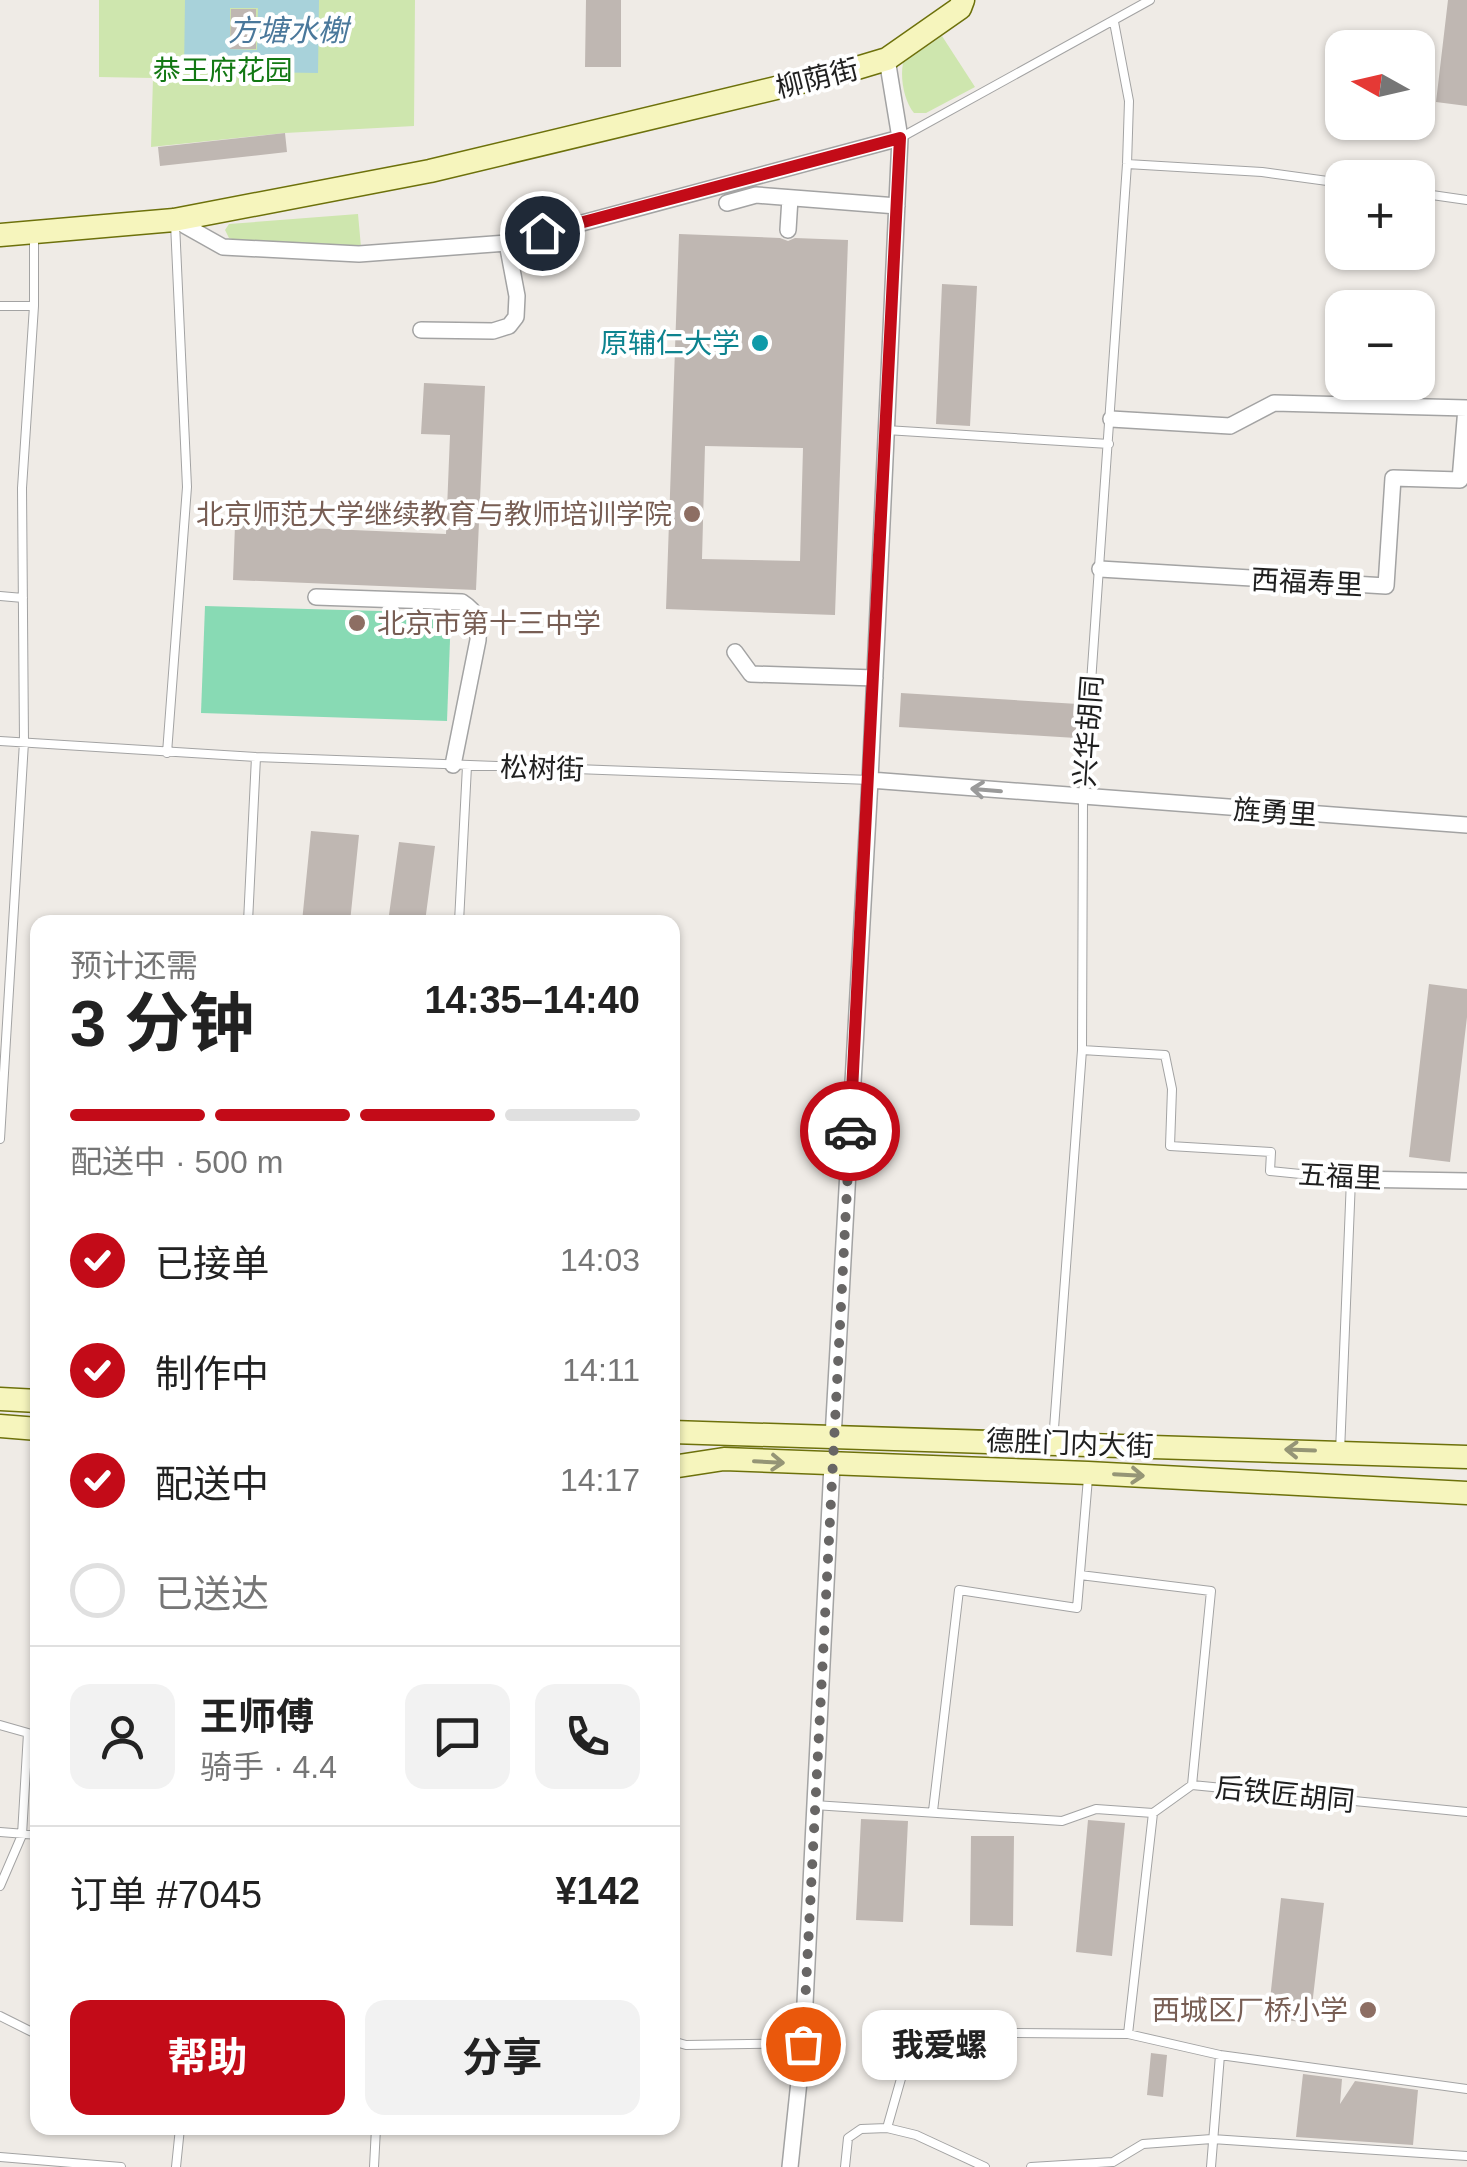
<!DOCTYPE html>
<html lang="zh">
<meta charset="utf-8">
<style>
:root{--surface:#fff;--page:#f2f2f2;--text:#222;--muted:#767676;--line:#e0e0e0;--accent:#c30b18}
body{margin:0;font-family:Arial,"Noto Sans SC",sans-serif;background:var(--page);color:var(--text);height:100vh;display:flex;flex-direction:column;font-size:38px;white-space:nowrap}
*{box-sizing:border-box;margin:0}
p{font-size:32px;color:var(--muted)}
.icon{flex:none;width:55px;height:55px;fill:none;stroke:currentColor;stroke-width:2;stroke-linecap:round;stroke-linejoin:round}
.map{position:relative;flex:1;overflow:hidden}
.panel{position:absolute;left:30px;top:915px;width:650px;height:1220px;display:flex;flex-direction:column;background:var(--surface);border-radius:20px;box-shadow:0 2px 8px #0004}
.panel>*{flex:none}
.needle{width:65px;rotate:278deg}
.controls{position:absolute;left:1325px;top:30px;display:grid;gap:20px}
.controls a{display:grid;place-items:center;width:110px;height:110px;border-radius:20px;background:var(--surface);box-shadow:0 2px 8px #0004;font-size:50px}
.pin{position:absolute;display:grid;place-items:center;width:85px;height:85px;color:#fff;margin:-42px;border:5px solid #fff;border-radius:50%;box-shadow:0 2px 10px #0007}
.courier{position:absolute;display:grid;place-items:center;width:100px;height:100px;margin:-50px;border:8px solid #c30b18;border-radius:50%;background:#fff;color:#222;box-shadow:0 2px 12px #0007}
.bubble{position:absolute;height:70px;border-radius:20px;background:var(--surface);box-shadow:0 2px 8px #0004;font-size:32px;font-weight:700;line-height:70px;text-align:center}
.headline em{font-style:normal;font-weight:700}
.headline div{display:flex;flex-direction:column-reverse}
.headline{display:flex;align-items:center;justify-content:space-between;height:170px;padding:0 40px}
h1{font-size:65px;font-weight:700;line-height:75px}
.bar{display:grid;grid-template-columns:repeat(4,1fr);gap:15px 10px;align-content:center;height:120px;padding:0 40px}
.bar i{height:12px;border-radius:8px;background:var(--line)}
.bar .active{background:var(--accent)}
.bar p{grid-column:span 4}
.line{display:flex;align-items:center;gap:25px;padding:0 40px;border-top:2px solid var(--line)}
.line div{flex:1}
.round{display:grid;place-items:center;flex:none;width:105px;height:105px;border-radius:20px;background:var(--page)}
ol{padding:0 40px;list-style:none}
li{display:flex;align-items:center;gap:30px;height:110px}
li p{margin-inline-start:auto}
li .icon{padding:10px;border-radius:50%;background:var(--accent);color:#fff;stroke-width:4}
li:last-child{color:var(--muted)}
li i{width:55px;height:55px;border:5px solid var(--line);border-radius:50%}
.primary-button{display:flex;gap:20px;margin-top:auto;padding:20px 40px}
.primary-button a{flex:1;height:115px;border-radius:20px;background:var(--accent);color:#fff;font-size:40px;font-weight:700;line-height:115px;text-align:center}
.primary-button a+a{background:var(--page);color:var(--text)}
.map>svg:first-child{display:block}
.grass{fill:#cee6ae}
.pitch{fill:#88dab4}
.water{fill:#a8d2da;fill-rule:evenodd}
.building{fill:#bfb7b2;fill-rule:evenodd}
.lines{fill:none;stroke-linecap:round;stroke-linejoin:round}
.lane-casing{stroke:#a3a3a3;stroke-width:10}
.street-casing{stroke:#a3a3a3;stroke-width:18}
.secondary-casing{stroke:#6d710b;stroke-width:25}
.lane{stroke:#fff;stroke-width:8}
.street{stroke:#fff;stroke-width:15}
.secondary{stroke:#f6f5bd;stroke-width:22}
.oneway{stroke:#9a9a9a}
.oneway2{stroke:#959576}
.done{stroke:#686665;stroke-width:10;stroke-dasharray:0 18}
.route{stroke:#c30b18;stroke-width:12}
.culture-dot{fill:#0f9aa8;stroke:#fff;stroke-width:4}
.education-dot{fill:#8d6e63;stroke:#fff;stroke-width:4}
.labels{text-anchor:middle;stroke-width:8;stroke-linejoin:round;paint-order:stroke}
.park-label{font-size:28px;fill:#127813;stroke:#fff}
.street-label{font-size:28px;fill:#1f1f1f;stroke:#fff}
.culture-label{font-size:28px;fill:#0d838f;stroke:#fff;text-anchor:end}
.education-label{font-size:28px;fill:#785e54;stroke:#fff;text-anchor:end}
.water-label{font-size:30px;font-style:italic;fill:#4a789b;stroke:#fff}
</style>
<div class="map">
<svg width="1467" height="2167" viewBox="0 0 1467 2167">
<rect width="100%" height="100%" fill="#efebe6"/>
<path class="grass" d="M99,0H415L414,126L285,133L151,147L153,78L99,77Z
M942,36L975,87L926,113H914C904,101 900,78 903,63Z
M358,214L361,247L248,244L229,238L225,230L229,224Z"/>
<path class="pitch" d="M205,606L451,613L447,721L201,713Z"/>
<path class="water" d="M185,0H319L318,73L184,71ZM230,8H258L257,50L230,49Z"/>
<path class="building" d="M586,0H621V67H585Z
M1448,0H1467V106L1436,102Z
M231,9H256V49H230Z
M285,133L287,152L160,166L158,147Z
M679,234L780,238L788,241L795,238L848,240L835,615L666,609ZM705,446L803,448L800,561L702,559Z
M942,284L977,286L970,426L936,424Z
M424,383L485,386L476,590L233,580L235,525L446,534L450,435L421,434Z
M901,693L1078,704L1076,738L899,727Z
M311,831L359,835L350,922H302Z
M399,842L435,846L425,922H388Z
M1429,984L1467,989V1017L1450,1162L1409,1157Z
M861,1819L908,1821L903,1922L856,1920Z
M1088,1820L1125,1823L1112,1956L1076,1952Z
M971,1836H1014L1013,1926L970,1925Z
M1281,1898L1324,1903L1310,2023L1268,2018Z
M1151,2053L1167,2055L1163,2097L1147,2095Z
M1303,2074L1342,2079L1340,2104L1355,2081L1418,2090L1413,2145L1296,2137Z"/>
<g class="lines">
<defs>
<path id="lane" d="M900,138L1150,0
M1127,164L1262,172L1342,183
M1418,193L1467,200
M0,306H34
M886,430L1109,444
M0,596L23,598
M0,741L256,757L870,780
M167,753L187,487L175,223
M248,922L256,757
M459,922L467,766
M1082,1050L1165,1055L1172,1089L1170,1146L1271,1152L1270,1171L1351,1179L1340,1452
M0,1139L24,742L22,488L34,306V237
M1053,1442L1082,1050L1083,798L1127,164L1129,101L1114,22
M1080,1575L1211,1591L1192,1785
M0,1725L28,1733L22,1835L0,1886
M814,1805L1062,1821L1096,1809L1153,1813L1192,1785L1467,1812
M933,1811L959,1590L1077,1608L1088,1478
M0,1832L38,1835
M0,2016L38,2035
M1128,2034L1153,1813
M672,2041L686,2045L803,2043
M887,2128L916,2135L985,2167
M0,2157L121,2167
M176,2167L180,2128
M374,2167L376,2128
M845,2167L848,2138L861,2129L887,2128L912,2040L925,2032L1128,2034L1220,2055L1467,2089
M1031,2167L1113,2162L1143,2144L1212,2139L1467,2156
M1211,2167L1220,2055"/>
<path id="street" d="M727,203L756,195L897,206
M175,220L223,247L359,254L507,243L900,138
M788,230L790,198
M421,330L493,331L509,326L516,317L517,296L507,243
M1111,419L1230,426L1274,403L1467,408
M1100,569L1386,586L1393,478L1460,480L1466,408
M316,597L462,602C479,613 479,621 478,640L453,765
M735,652L751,674L875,678
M870,780L1467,825
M1351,1179L1467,1181
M833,1438L870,780L900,138L887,59
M790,2167L803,2043L832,1465"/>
<path id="secondary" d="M0,235L174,220L430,171L847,71L887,59L960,8L963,0
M0,1399L38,1401
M0,1426L38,1429
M672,1432L1467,1457
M672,1467L724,1459L1088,1473L1467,1493"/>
</defs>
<use href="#lane" class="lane-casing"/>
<use href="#street" class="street-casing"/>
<use href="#secondary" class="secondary-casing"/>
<use href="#lane" class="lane"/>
<use href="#street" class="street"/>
<use href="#secondary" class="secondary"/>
</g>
<defs><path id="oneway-shaft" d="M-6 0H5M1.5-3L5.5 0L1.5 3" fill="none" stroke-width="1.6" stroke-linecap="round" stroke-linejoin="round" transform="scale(2.5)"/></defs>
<use class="oneway" href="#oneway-shaft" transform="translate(986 790) rotate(-175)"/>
<g class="oneway2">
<use href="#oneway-shaft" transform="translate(1300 1450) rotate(-178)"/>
<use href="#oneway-shaft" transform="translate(769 1462) rotate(3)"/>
<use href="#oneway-shaft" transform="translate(1129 1475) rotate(3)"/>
</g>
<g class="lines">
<path class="done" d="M803,2044L850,1131"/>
<path class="route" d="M542,233L900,138L850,1131"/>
</g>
<circle class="culture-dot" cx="760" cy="343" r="10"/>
<g class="education-dot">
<circle cx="692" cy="514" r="10"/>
<circle cx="357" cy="623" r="10"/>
<circle cx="1368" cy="2010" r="10"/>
</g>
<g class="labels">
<g class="park-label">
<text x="223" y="80">恭王府花园</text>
</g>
<g class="street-label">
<text transform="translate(817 78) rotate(-14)" y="10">柳荫街</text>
<text transform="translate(1307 582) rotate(3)" y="10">西福寿里</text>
<text transform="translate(1088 731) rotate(-86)" y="10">兴华胡同</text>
<text transform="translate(542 768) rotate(2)" y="10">松树街</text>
<text transform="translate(1275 812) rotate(4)" y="10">旌勇里</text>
<text transform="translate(1340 1176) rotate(3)" y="10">五福里</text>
<text transform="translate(1070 1443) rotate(2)" y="10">德胜门内大街</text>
<text transform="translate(1285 1794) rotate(6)" y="10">后铁匠胡同</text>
</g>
<g class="culture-label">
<text x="740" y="353">原辅仁大学</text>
</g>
<g class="education-label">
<text x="672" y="524">北京师范大学继续教育与教师培训学院</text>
<text x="377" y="633" text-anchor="start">北京市第十三中学</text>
<text x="1348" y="2020">西城区厂桥小学</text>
</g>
<g class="water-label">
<text x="288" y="41">方塘水榭</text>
</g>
</g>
</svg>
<div class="controls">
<a><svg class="needle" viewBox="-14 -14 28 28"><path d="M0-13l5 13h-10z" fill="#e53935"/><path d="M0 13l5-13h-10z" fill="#767676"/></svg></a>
<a>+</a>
<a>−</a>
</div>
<div class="pin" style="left:803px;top:2044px;background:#ea580c"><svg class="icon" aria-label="bag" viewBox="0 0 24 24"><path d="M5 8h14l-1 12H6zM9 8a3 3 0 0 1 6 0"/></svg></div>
<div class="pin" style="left:542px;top:233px;background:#1f2937"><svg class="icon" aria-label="home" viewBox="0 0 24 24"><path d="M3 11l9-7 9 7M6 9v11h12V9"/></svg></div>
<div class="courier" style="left:850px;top:1131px"><svg class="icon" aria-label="car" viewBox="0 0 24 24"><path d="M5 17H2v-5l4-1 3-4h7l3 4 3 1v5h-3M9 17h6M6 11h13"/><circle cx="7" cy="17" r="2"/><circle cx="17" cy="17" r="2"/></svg></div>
<div class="bubble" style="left:862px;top:2010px;width:155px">我爱螺</div>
<section class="panel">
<div class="headline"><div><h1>3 分钟</h1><p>预计还需</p></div><em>14:35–14:40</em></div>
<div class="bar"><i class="active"></i><i class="active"></i><i class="active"></i><i></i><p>配送中 · 500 m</p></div>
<ol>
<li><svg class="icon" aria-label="check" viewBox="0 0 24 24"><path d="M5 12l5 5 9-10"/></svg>已接单<p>14:03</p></li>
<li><svg class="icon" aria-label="check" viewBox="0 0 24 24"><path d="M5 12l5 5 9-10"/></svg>制作中<p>14:11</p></li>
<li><svg class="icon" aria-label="check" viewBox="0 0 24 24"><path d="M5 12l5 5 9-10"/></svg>配送中<p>14:17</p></li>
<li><i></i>已送达</li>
</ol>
<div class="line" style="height:180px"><a class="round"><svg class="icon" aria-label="person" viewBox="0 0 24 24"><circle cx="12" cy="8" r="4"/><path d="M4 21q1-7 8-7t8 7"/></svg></a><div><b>王师傅</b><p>骑手 · 4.4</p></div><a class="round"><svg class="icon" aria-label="chat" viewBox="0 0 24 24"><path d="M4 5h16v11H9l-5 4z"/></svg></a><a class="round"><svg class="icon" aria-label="phone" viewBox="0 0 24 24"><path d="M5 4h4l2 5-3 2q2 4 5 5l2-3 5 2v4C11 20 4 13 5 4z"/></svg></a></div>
<div class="line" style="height:130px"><div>订单 #7045</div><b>¥142</b></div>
<div class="primary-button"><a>帮助</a><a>分享</a></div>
</section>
</div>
